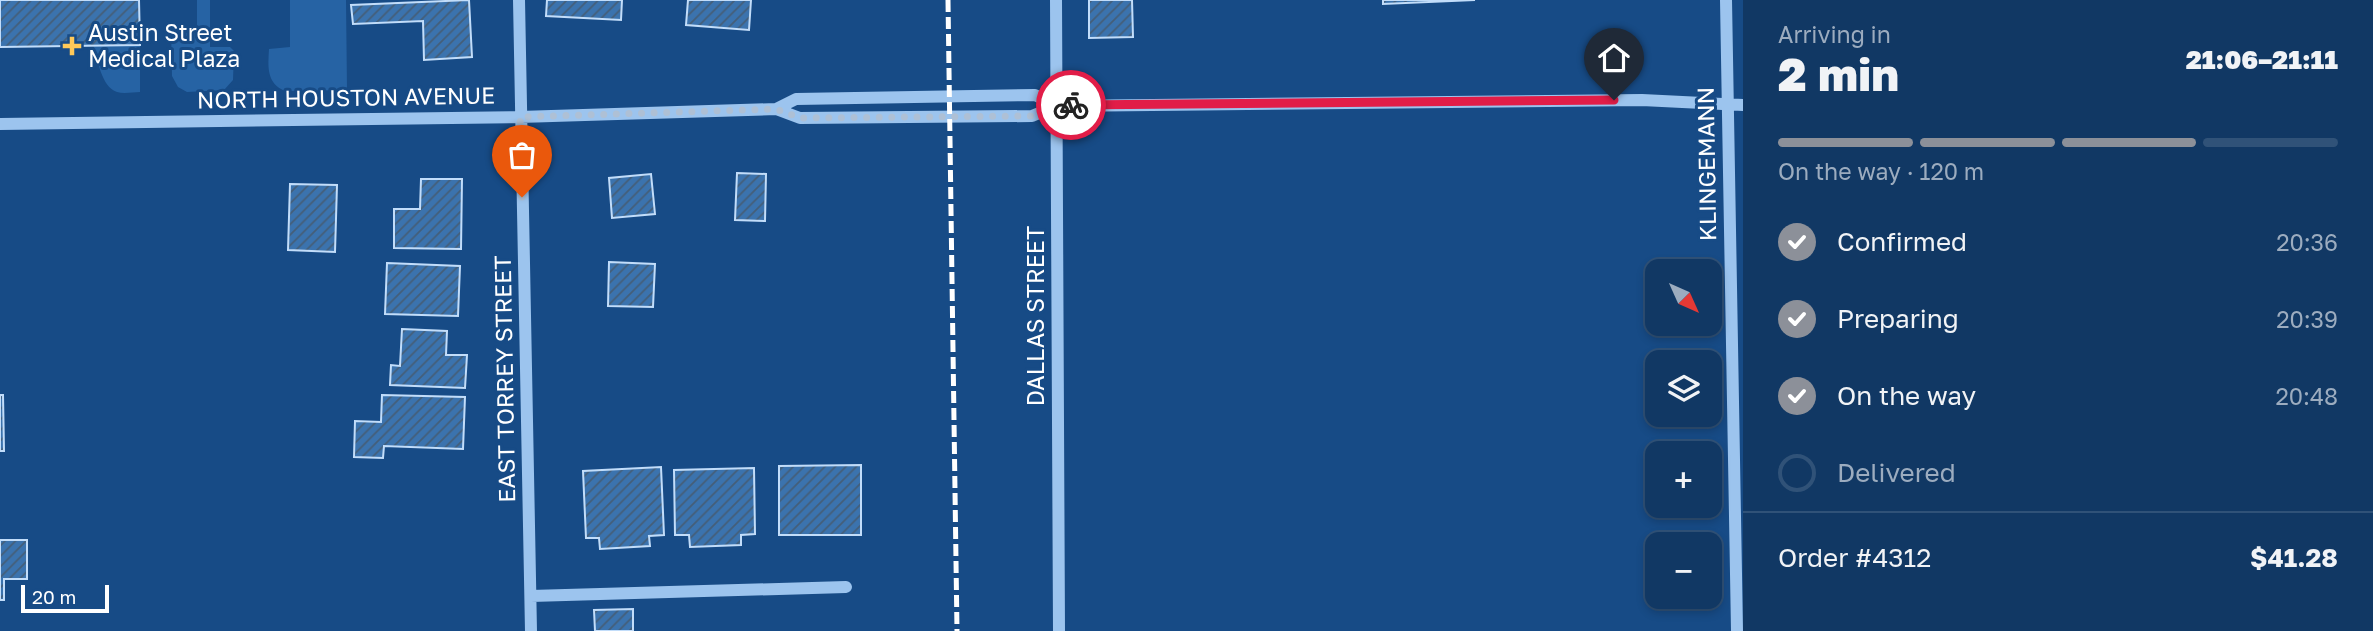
<!DOCTYPE html>
<meta charset="utf-8">
<style>
:root{--surface:#113864;--page:#1a3f6a;--text:#f1f3f6;--muted:#9cacbf;--line:#305278;--accent:#8c9099}
body{margin:0;font-family:"Golos Text",sans-serif;background:var(--page);color:var(--text);height:100vh;display:flex;flex-direction:column;font-size:26px;white-space:nowrap}
*{box-sizing:border-box;margin:0}
p{font-size:23px;color:var(--muted)}
.icon{flex:none;width:38px;height:38px;fill:none;stroke:currentColor;stroke-width:2;stroke-linecap:round;stroke-linejoin:round}
.map{position:relative;flex:1;overflow:hidden}
.drawer{display:flex;flex-direction:column;background:var(--surface);width:630px}
.drawer>*{flex:none}
.needle{width:46px;rotate:135deg}
.buttons{position:absolute;left:1645px;top:259px;display:grid;gap:14px}
.buttons a{display:grid;place-items:center;width:77px;height:77px;border-radius:14px;background:var(--surface);box-shadow:0 4px 10px #0003,0 0 0 2px var(--line);font-size:35px}
.scale{position:absolute;left:21px;bottom:18px;width:88px;box-sizing:border-box;padding-left:7px;border:4px solid #fff;border-top:0;font-size:19px;line-height:24px;white-space:nowrap;color:#fff;-webkit-text-stroke:5px #174b86;paint-order:stroke}
.pin{position:absolute;display:grid;place-items:center;width:60px;height:60px;color:#fff;margin:-72px -30px;border-radius:50% 50% 50% 0;rotate:-45deg;box-shadow:0 0 7px #0007}
.pin .icon{rotate:45deg}
.courier{position:absolute;display:grid;place-items:center;width:70px;height:70px;margin:-35px;border:5px solid #e11d48;border-radius:50%;background:#fff;color:#222;box-shadow:0 2px 9px #0007}
.summary em{font-style:normal;font-weight:800}
.summary div{display:flex;flex-direction:column-reverse}
.summary{display:flex;align-items:center;justify-content:space-between;height:119px;padding:0 35px}
h1{font-size:46px;font-weight:800;line-height:52px}
.bar{display:grid;grid-template-columns:repeat(4,1fr);gap:10px 7px;align-content:center;height:84px;padding:0 35px}
.bar i{height:9px;border-radius:5px;background:var(--line)}
.bar .active{background:var(--accent)}
.bar p{grid-column:span 4}
.line{display:flex;align-items:center;gap:18px;padding:0 35px;border-top:2px solid var(--line)}
.line div{flex:1}
ol{padding:0 35px;list-style:none}
li{display:flex;align-items:center;gap:21px;height:77px}
li p{margin-inline-start:auto}
li .icon{padding:7px;border-radius:50%;background:var(--accent);color:#fff;stroke-width:4}
li:last-child{color:var(--muted)}
li i{width:38px;height:38px;border:4px solid var(--line);border-radius:50%}
main{display:flex;flex:1;min-height:0}
.map>svg:first-child{display:block}
.grass{fill:#2663a4}
.building{fill:url(#building-hatch);stroke:#c2ddfa;stroke-width:2}
.lines{fill:none;stroke-linecap:round;stroke-linejoin:round}
.minor{stroke:#9cc4ee;stroke-width:12}
.rail{stroke:#fff;stroke-width:5;stroke-dasharray:12 5;stroke-linecap:butt}
.done{stroke:#aec0d5;stroke-width:7;stroke-dasharray:0 12.6}
.route{stroke:#e11d48;stroke-width:9}
.poi-dot{fill:#ffc959;stroke:#174b86;stroke-width:2.5}
.labels{text-anchor:middle;stroke-width:6;stroke-linejoin:round;paint-order:stroke}
.poi-label{font-size:23px;fill:#fff;stroke:#174b86;text-anchor:start}
.street-label{font-size:23px;fill:#fff;stroke:#174b86}
</style>
<main>
<div class="map">
<svg width="1743" height="631" viewBox="0 0 1743 631">
<defs>
<pattern id="building-hatch" width="6" height="6" patternUnits="userSpaceOnUse" patternTransform="scale(1.75)"><rect width="6" height="6" fill="#3b73ae"/><path d="M-1 1l2-2M0 6l6-6M5 7l2-2" fill="none" stroke="#445e78"/></pattern>
</defs>
<rect width="100%" height="100%" fill="#174b86"/>
<path class="grass" d="M197,0H210V47H230L234,51L233,80L224,90L187,92L178,87L172,76L171,27H197Z
M290,0H346L347,90L285,91C266,83 268,66 269,49L290,47Z
M93,45H140V92C133,92 124,94 117,92C101,87 98,59 93,45Z"/>
<path class="building" d="M0,0H139L140,45L0,47Z
M469,0L472,57L424,60L423,21L353,24L351,5Z
M547,0H622L621,20L546,16Z
M688,0H751L749,30L686,25Z
M1089,0H1132L1133,37L1089,38Z
M1383,0H1475L1383,4Z
M737,173L766,174L765,221L735,220Z
M651,174L655,214L612,218L609,178Z
M421,179H462L461,249L394,248V209H420Z
M290,184L337,185L335,252L288,250Z
M609,262L655,264L653,307L608,306Z
M387,263L460,266L458,316L385,314Z
M402,329L447,331L446,355H467L465,388L390,385L391,365L400,366Z
M0,395H3L4,451H0Z
M382,395L465,397L463,449L384,446L383,458L354,457L355,421L381,422Z
M861,465V535H779V466Z
M661,467L664,535L649,536L650,546L600,549L599,538H586L583,471Z
M754,468L755,534L741,535V545L690,547L689,535H675L674,470Z
M0,540H27V579H4V600H0Z
M633,609V631H595L594,610Z"/>
<g class="lines">
<path class="minor" d="M519,0L531,631
M1056,0L1059,631
M1726,0L1737,631
M776,109L796,99L1035,95L1056,106
M0,124L520,117L776,109L800,118L1032,116L1056,106L1642,100L1743,105
M531,596L846,587"/>
<path class="rail" d="M948,0L957,631"/>
</g>
<g class="lines">
<path class="done" d="M522,197L520,117L776,109L800,118L1032,116L1056,106L1071,105"/>
<path class="route" d="M1071,105L1614,100"/>
</g>
<path class="poi-dot" d="M68.5 35.5h7v7h7v7h-7v7h-7v-7h-7v-7h7z"/>
<g class="labels">
<g class="poi-label">
<text x="88" y="41">Austin Street<tspan x="88" dy="26">Medical Plaza</tspan></text>
</g>
<g class="street-label">
<text transform="translate(346 98) rotate(-1)" y="8">NORTH HOUSTON AVENUE</text>
<text transform="translate(1707 164) rotate(-91)" y="8">KLINGEMANN</text>
<text transform="translate(1036 316) rotate(-90)" y="8">DALLAS STREET</text>
<text transform="translate(505 379) rotate(-91)" y="8">EAST TORREY STREET</text>
</g>
</g>
</svg>
<div class="buttons">
<a><svg class="needle" viewBox="-14 -14 28 28"><path d="M0-13l5 13h-10z" fill="#e53935"/><path d="M0 13l5-13h-10z" fill="#9cacbf"/></svg></a>
<a><svg class="icon" aria-label="layers" viewBox="0 0 24 24"><path d="M12 4l9 5-9 5-9-5zM3 14l9 5 9-5"/></svg></a>
<a>+</a>
<a>−</a>
</div>
<div class="scale">20 m</div>
<div class="pin" style="left:522px;top:197px;background:#ea580c"><svg class="icon" aria-label="bag" viewBox="0 0 24 24"><path d="M5 8h14l-1 12H6zM9 8a3 3 0 0 1 6 0"/></svg></div>
<div class="pin" style="left:1614px;top:100px;background:#1f2937"><svg class="icon" aria-label="home" viewBox="0 0 24 24"><path d="M3 11l9-7 9 7M6 9v11h12V9"/></svg></div>
<div class="courier" style="left:1071px;top:105px"><svg class="icon" aria-label="bike" viewBox="0 0 24 24"><circle cx="6" cy="16" r="4"/><circle cx="18" cy="16" r="4"/><path d="M6 16l4-8h5l3 8M10 8l3 8H6M13 5h3"/></svg></div>
</div>
<section class="drawer">
<div class="summary"><div><h1>2 min</h1><p>Arriving in</p></div><em>21:06–21:11</em></div>
<div class="bar"><i class="active"></i><i class="active"></i><i class="active"></i><i></i><p>On the way · 120 m</p></div>
<ol>
<li><svg class="icon" aria-label="check" viewBox="0 0 24 24"><path d="M5 12l5 5 9-10"/></svg>Confirmed<p>20:36</p></li>
<li><svg class="icon" aria-label="check" viewBox="0 0 24 24"><path d="M5 12l5 5 9-10"/></svg>Preparing<p>20:39</p></li>
<li><svg class="icon" aria-label="check" viewBox="0 0 24 24"><path d="M5 12l5 5 9-10"/></svg>On the way<p>20:48</p></li>
<li><i></i>Delivered</li>
</ol>
<div class="line" style="height:91px"><div>Order #4312</div><b>$41.28</b></div>
</section>
</main>
